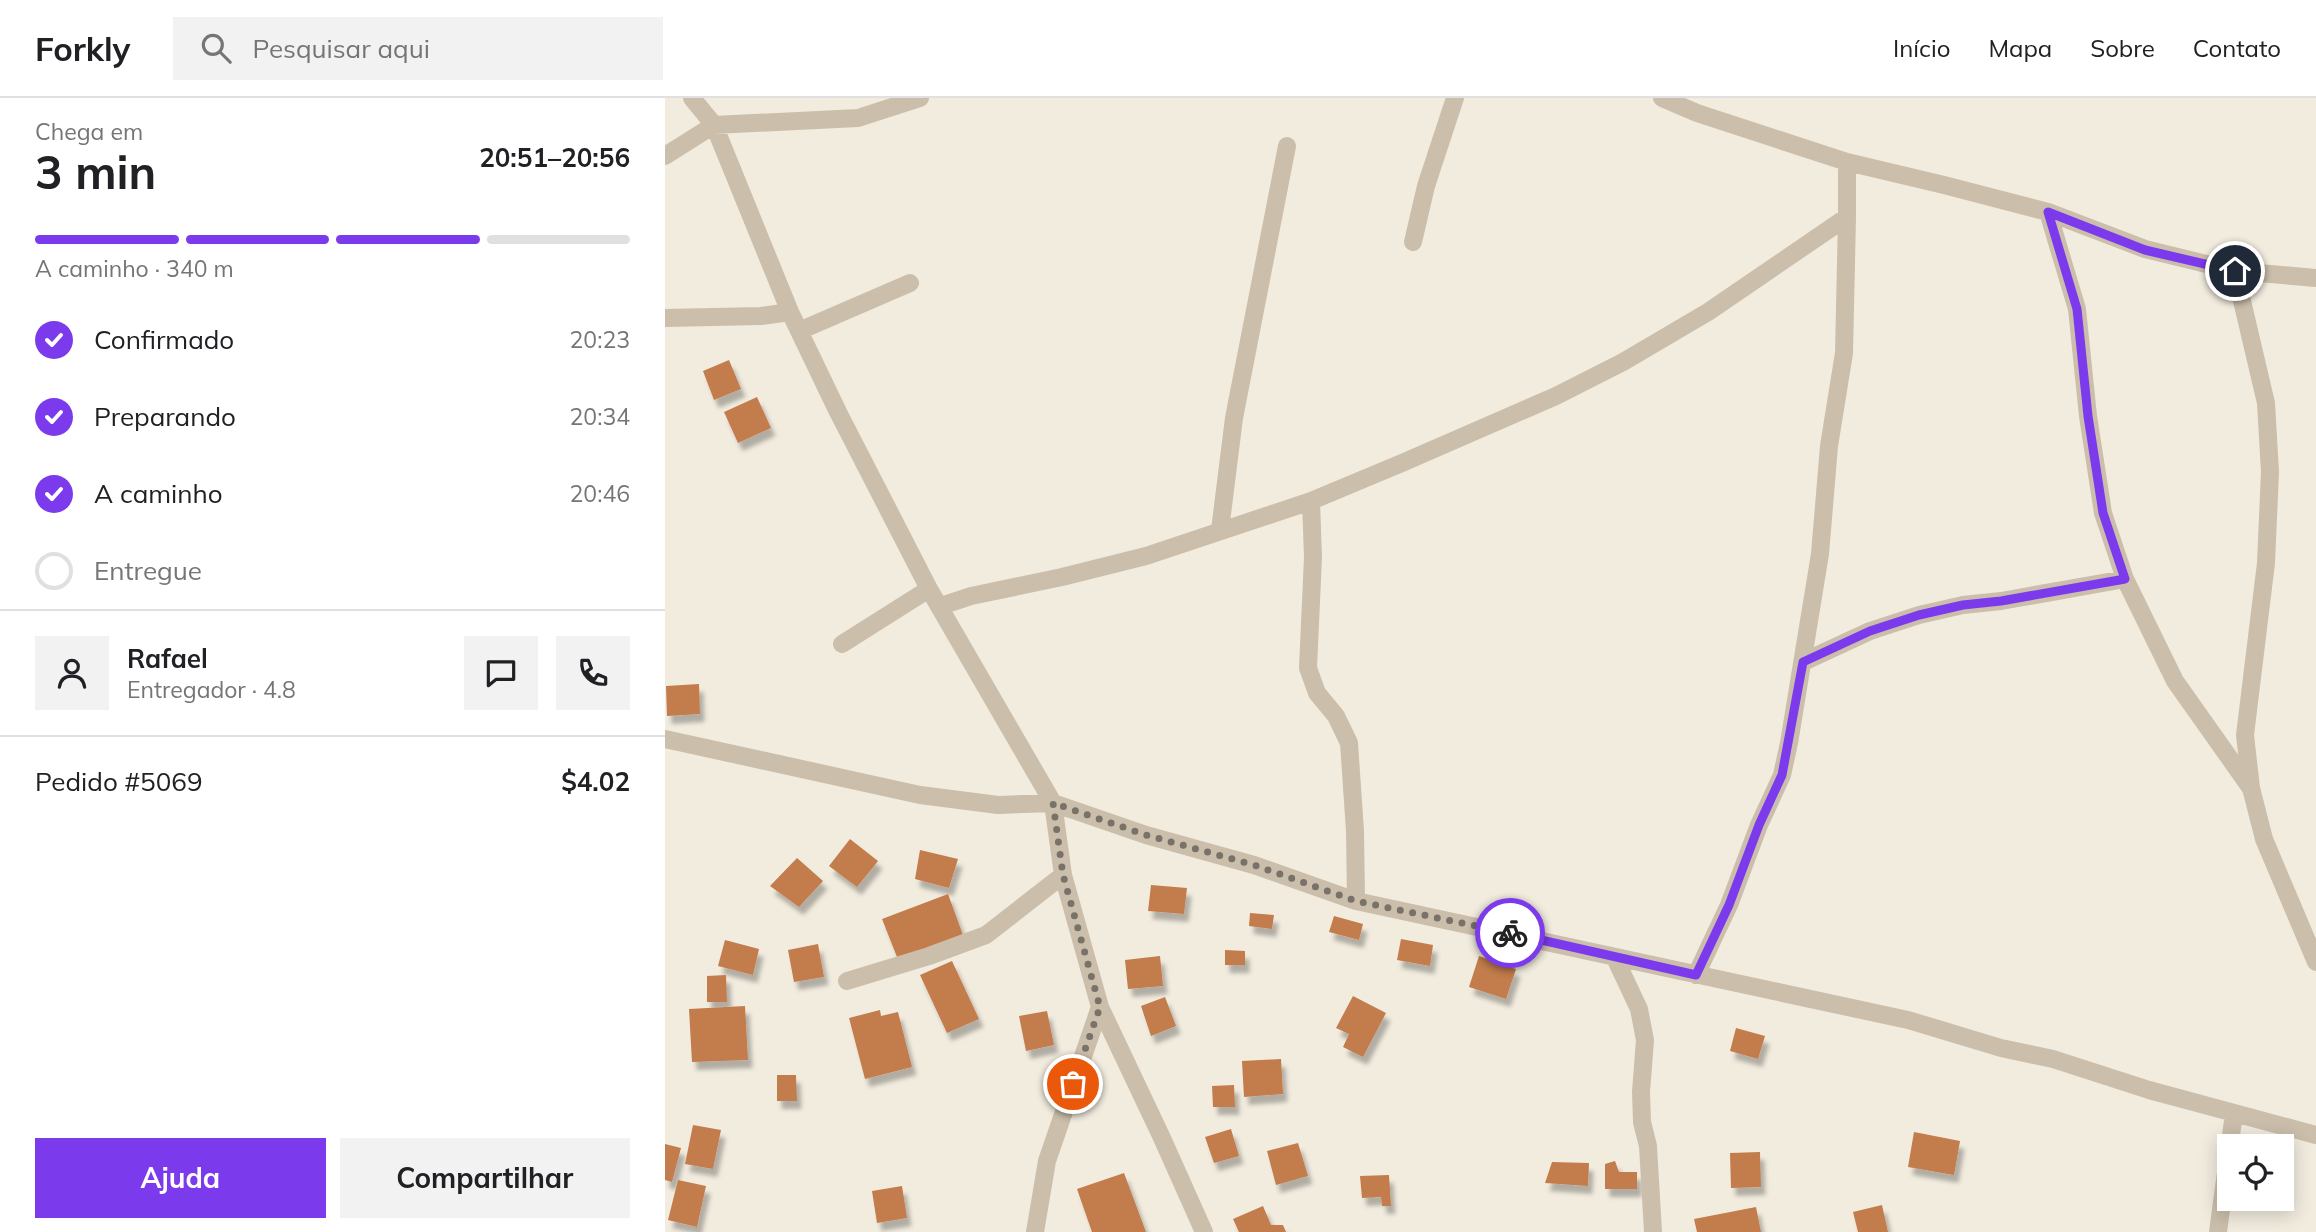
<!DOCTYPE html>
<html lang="pt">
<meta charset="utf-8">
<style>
:root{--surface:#fff;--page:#f2f2f2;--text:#202124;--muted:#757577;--line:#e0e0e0;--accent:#7c3aed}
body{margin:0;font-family:Mulish,sans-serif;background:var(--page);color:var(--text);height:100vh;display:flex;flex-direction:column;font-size:26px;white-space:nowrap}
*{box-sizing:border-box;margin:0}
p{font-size:23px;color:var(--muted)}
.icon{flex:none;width:38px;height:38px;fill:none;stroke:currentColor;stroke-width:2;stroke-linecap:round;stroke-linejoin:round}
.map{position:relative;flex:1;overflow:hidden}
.drawer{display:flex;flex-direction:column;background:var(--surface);width:665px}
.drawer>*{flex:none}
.tools{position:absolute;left:1552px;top:1036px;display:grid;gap:14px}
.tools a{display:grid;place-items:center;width:77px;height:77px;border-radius:0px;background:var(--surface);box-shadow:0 4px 18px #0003;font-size:35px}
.pin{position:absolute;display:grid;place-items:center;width:60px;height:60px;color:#fff;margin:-30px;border:4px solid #fff;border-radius:50%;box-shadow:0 2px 7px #0007}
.courier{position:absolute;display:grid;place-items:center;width:70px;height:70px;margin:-35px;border:5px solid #7c3aed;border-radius:50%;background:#fff;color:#222;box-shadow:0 2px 9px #0007}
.head em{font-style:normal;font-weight:700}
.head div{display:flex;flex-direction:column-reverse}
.head{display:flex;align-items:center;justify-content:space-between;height:119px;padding:0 35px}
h1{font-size:46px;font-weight:700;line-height:52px}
.bar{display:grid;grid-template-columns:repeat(4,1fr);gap:10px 7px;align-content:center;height:84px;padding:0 35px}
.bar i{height:9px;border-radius:5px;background:var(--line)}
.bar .current{background:var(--accent)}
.bar p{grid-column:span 4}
.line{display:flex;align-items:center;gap:18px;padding:0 35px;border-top:2px solid var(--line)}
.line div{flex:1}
.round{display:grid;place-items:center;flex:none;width:74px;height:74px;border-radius:0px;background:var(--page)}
ol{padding:0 35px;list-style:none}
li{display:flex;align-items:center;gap:21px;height:77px}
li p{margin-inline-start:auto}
li .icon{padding:7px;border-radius:50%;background:var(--accent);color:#fff;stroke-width:4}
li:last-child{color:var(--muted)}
li i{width:38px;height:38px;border:4px solid var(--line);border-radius:50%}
.cta{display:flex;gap:14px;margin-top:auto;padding:14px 35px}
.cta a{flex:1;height:80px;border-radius:0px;background:var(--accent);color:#fff;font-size:28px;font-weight:700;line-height:80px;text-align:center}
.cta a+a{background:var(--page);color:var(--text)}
header{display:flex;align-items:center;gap:42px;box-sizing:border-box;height:98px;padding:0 35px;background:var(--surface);border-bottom:2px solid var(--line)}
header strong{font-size:33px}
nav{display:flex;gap:38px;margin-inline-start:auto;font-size:24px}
.search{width:490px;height:63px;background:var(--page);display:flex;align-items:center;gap:18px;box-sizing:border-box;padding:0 24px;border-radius:0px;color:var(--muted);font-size:26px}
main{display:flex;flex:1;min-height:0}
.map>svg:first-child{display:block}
.building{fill:#c37b4c;filter:url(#shadow)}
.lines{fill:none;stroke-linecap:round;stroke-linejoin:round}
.minor{stroke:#cbbeab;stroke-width:18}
.done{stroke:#797269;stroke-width:7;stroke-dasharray:0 12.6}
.route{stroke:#7c3aed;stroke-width:9}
</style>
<header>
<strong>Forkly</strong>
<div class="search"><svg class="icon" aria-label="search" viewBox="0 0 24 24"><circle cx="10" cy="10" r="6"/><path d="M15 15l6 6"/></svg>Pesquisar aqui</div>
<nav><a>Início</a><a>Mapa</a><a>Sobre</a><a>Contato</a></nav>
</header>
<main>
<section class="drawer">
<div class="head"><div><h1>3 min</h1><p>Chega em</p></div><em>20:51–20:56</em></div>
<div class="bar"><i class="current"></i><i class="current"></i><i class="current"></i><i></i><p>A caminho · 340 m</p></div>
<ol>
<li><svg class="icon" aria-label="check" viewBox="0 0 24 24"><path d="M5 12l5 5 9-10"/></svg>Confirmado<p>20:23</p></li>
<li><svg class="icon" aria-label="check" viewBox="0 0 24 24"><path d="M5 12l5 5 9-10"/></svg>Preparando<p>20:34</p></li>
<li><svg class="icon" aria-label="check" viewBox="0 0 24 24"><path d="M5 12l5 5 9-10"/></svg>A caminho<p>20:46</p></li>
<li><i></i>Entregue</li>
</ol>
<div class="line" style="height:126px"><a class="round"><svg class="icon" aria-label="person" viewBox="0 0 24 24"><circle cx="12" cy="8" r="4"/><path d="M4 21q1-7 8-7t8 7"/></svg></a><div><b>Rafael</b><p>Entregador · 4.8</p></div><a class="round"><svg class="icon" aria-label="chat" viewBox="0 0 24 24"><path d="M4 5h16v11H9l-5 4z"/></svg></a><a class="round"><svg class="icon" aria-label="phone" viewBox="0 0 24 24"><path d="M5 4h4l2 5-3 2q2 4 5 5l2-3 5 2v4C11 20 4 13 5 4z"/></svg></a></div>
<div class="line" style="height:91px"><div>Pedido #5069</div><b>$4.02</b></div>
<div class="cta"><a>Ajuda</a><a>Compartilhar</a></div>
</section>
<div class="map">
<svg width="1651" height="1134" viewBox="0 0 1651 1134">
<defs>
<filter id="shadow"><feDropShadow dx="4.5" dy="8" stdDeviation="2" flood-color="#0004"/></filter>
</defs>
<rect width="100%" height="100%" fill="#f2ecdf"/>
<path class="building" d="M64,262L76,291L49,302L38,273Z
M92,299L106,330L73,345L59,314Z
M34,586L35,616L2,618L1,588Z
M185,741L213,763L192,789L164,768Z
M255,752L293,761L284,790L250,781Z
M132,760L158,783L134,809L105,788Z
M486,787L522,790L519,816L483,813Z
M283,796L299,840L234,864L217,821Z
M585,815L609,817L607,831L584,828Z
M669,818L698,826L694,842L664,834Z
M736,841L768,847L765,868L732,862Z
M60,842L94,851L88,877L53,868Z
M153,846L159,879L129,884L123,852Z
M560,852L580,853V867H560Z
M495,858L498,888L463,891L460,862Z
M814,858L851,871L841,901L804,889Z
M287,863L314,921L282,935L255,877Z
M61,877L62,904H42V878Z
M688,898L721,915L698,959L678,949L684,936L671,930Z
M500,899L511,928L486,938L476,908Z
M80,908L83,962L27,964L24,911Z
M215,912L216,918L233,914L247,969L200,981L184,920Z
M382,913L389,947L361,953L354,918Z
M1071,930L1100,938L1093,961L1065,953Z
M616,961L618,996L579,999L577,963Z
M112,977H131L132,1003H112Z
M569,987L570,1009H548L547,988Z
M28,1027L56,1032L48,1071L20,1066Z
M566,1031L574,1058L549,1065L540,1039Z
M1249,1034L1295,1043L1289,1077L1243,1069Z
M633,1045L643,1078L611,1087L602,1053Z
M0,1046L16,1050L7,1084L0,1082Z
M1095,1054L1096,1089L1066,1090L1065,1055Z
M950,1063L954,1074H972V1091H940V1066Z
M887,1064L924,1065L923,1088L880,1085Z
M459,1075L481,1134H427L412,1091Z
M724,1077L726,1108H717L716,1099L697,1100L695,1078Z
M13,1082L41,1088L32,1129L3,1122Z
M237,1088L242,1120L212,1125L207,1093Z
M1217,1107L1223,1134H1193L1188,1114Z
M598,1108L606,1127H618L621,1134H574L568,1121Z
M1091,1109L1096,1134H1032L1029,1121Z"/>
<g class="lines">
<path class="minor" d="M27,0L49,27L125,214L173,314L264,491L388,705L398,777L435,909L497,1040L539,1134
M997,0L1032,15L1182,64L1279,87L1383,114L1480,151L1570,173L1651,180
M0,58L49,27L193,20L255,0
M1383,114L1412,211L1423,318L1438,415L1460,481L1510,583L1585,689
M748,144L761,88L790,0
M1570,173L1601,305L1605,374L1601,465L1580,637L1586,690L1599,741L1651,864
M0,220L96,218L125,214
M134,233L245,185
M646,403L648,459L643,570L652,595L671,618L684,645L690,733L691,803
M555,432L569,320L622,48
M276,508L306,498L397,479L481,458L646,403L737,365L891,298L958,264L1043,214L1182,119V64
M177,546L264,491
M1138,564L1205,533L1254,517L1298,507L1336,503L1460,481
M0,641L255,697L333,707L388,705L481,737L589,767L691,803L1243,922L1336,950L1388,961L1484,992L1651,1037
M950,860L974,911L980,942L976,994L977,1024L983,1048L988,1134
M1031,877L1064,807L1094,727L1117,677L1124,645L1155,456L1164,348L1179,255L1182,119
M182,883L264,858L321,837L398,777
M370,1134L382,1063L435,909
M1553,1134L1569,1015"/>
</g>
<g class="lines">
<path class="done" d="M408,986L435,909L398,777L388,705L481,737L589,767L691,803L845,835"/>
<path class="route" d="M845,835L1031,877L1064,807L1094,727L1117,677L1138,564L1205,533L1254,517L1298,507L1336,503L1460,481L1438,415L1423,318L1412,211L1383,114L1480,152L1570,173"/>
</g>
</svg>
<div class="tools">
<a><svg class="icon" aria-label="locate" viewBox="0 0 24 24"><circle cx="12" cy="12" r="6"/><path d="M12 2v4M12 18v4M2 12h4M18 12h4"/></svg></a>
</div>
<div class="pin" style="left:408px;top:986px;background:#ea580c"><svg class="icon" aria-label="bag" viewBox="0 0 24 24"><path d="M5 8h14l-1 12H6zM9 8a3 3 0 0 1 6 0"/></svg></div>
<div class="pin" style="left:1570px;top:173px;background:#1f2937"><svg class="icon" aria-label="home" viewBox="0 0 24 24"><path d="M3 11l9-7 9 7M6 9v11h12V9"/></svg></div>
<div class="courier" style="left:845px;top:835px"><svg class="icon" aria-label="bike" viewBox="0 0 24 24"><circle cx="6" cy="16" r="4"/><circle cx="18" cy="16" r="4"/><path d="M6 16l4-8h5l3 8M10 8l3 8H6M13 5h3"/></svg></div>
</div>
</main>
